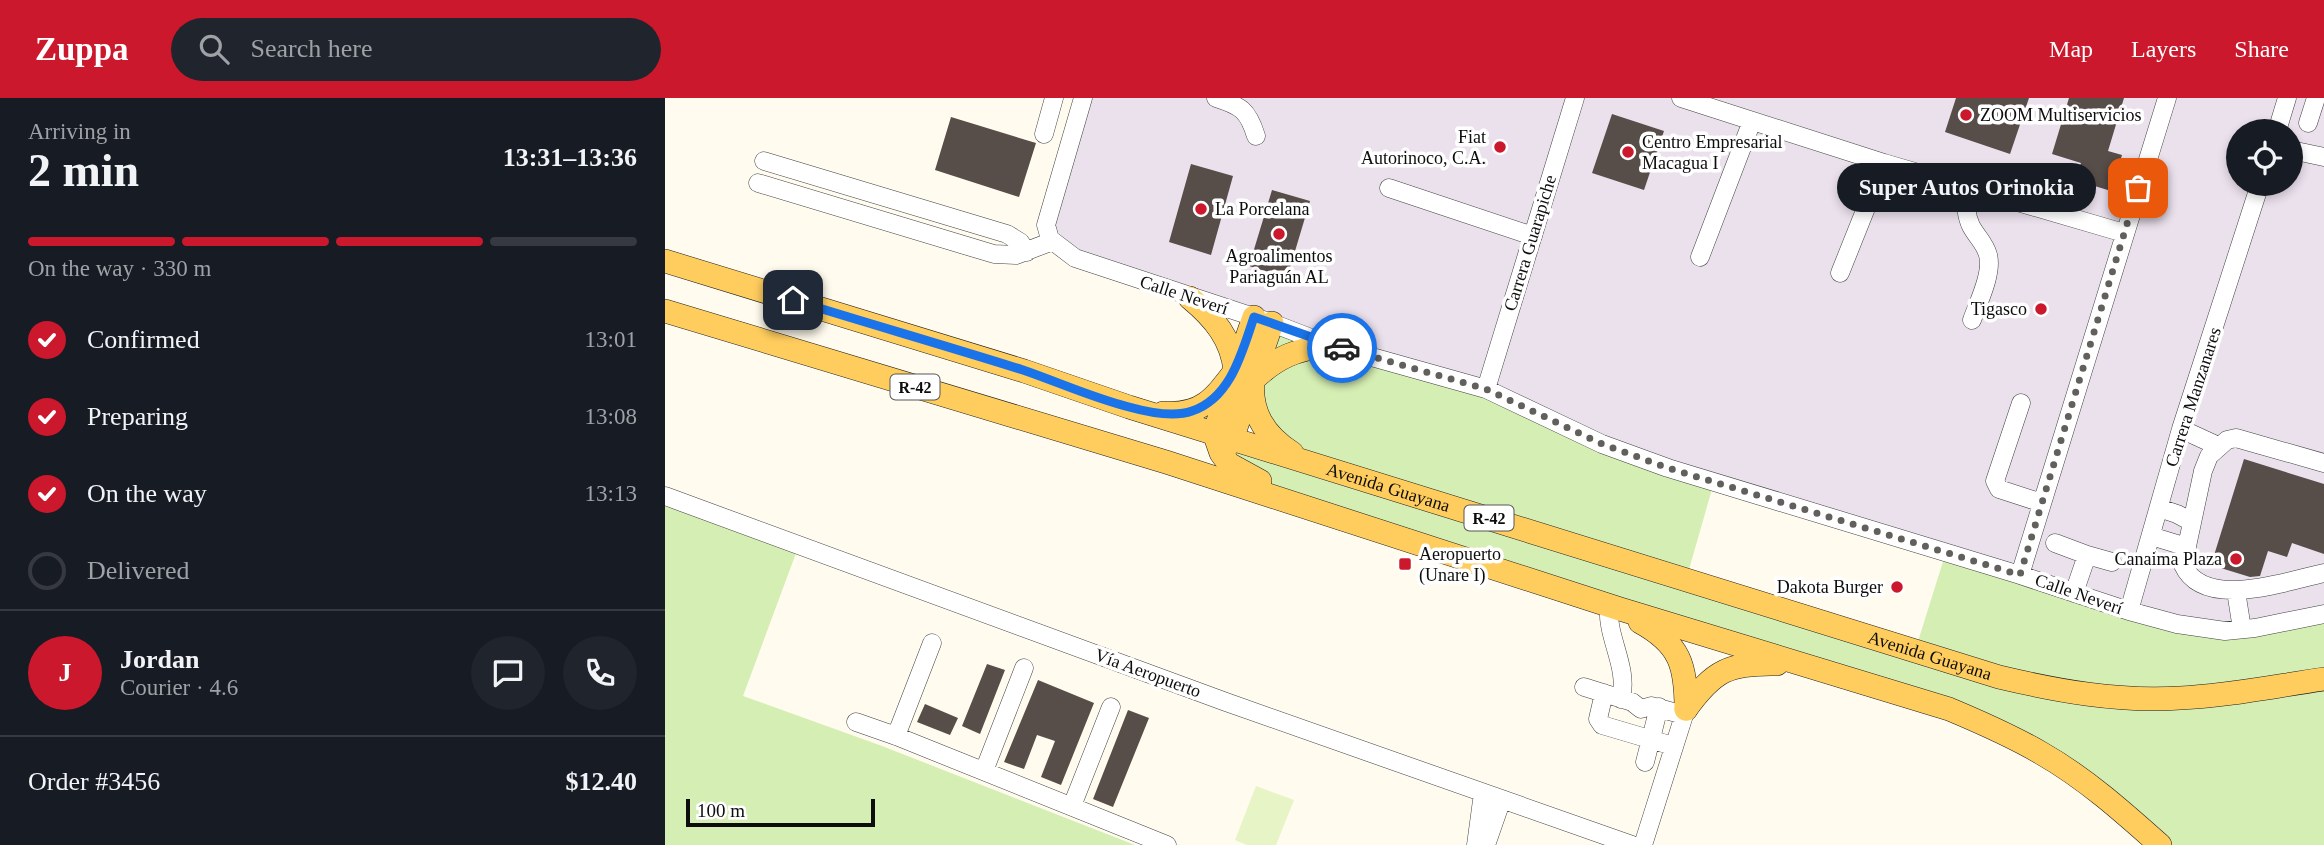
<!DOCTYPE html>
<meta charset="utf-8">
<style>
:root{--surface:#171b24;--page:#20242c;--text:#f1f3f6;--muted:#9ea1a6;--line:#363941;--accent:#cb182c}
body{margin:0;font-family:Georgia,serif;background:var(--page);color:var(--text);height:100vh;display:flex;flex-direction:column;font-size:26px;white-space:nowrap}
*{box-sizing:border-box;margin:0}
p{font-size:23px;color:var(--muted)}
.icon{flex:none;width:38px;height:38px;fill:none;stroke:currentColor;stroke-width:2;stroke-linecap:round;stroke-linejoin:round}
.map{position:relative;flex:1;overflow:hidden}
.details{display:flex;flex-direction:column;background:var(--surface);width:665px}
.details>*{flex:none}
.fabs{position:absolute;left:1561px;top:21px;display:grid;gap:14px}
.fabs a{display:grid;place-items:center;width:77px;height:77px;border-radius:50%;background:var(--surface);box-shadow:0 4px 10px #0003;font-size:35px}
.scale{position:absolute;left:21px;bottom:18px;width:189px;box-sizing:border-box;padding-left:7px;border:4px solid #0d0d0d;border-top:0;font-size:19px;line-height:24px;white-space:nowrap;color:#0d0d0d;-webkit-text-stroke:5px #fff;paint-order:stroke}
.pin{position:absolute;display:grid;place-items:center;width:60px;height:60px;color:#fff;margin:-30px;border-radius:14px;box-shadow:0 4px 10px #0006}
.courier{position:absolute;display:grid;place-items:center;width:70px;height:70px;margin:-35px;border:5px solid #1a73e8;border-radius:50%;background:#fff;color:#222;box-shadow:0 2px 9px #0007}
.bubble{position:absolute;height:49px;border-radius:24px;background:var(--surface);box-shadow:0 4px 10px #0003;font-size:23px;font-weight:700;line-height:49px;text-align:center}
.summary em{font-style:normal;font-weight:700}
.summary div{display:flex;flex-direction:column-reverse}
.summary{display:flex;align-items:center;justify-content:space-between;height:119px;padding:0 28px}
h1{font-size:46px;font-weight:700;line-height:52px}
.bar{display:grid;grid-template-columns:repeat(4,1fr);gap:10px 7px;align-content:center;height:84px;padding:0 28px}
.bar i{height:9px;border-radius:5px;background:var(--line)}
.bar .current{background:var(--accent)}
.bar p{grid-column:span 4}
.line{display:flex;align-items:center;gap:18px;padding:0 28px;border-top:2px solid var(--line)}
.line div{flex:1}
.round{display:grid;place-items:center;flex:none;width:74px;height:74px;border-radius:37px;background:var(--page)}
ol{padding:0 28px;list-style:none}
li{display:flex;align-items:center;gap:21px;height:77px}
li p{margin-inline-start:auto}
li .icon{padding:7px;border-radius:50%;background:var(--accent);color:#fff;stroke-width:4}
li:last-child{color:var(--muted)}
li i{width:38px;height:38px;border:4px solid var(--line);border-radius:50%}
header{display:flex;align-items:center;gap:42px;box-sizing:border-box;height:98px;padding:0 35px;background:var(--accent);color:#fff}
header strong{font-size:33px}
nav{display:flex;gap:38px;margin-inline-start:auto;font-size:24px}
.search{width:490px;height:63px;background:var(--page);display:flex;align-items:center;gap:18px;box-sizing:border-box;padding:0 24px;border-radius:38px;color:var(--muted);font-size:26px}
main{display:flex;flex:1;min-height:0}
.map>svg:first-child{display:block}
.industrial{fill:#ebe1ed;fill-rule:evenodd}
.green{fill:#d5eeb3}
.pitch{fill:#e7f4c6}
.building{fill:#574d49}
.lines{fill:none;stroke-linecap:round;stroke-linejoin:round}
.minor-casing{stroke:#404040;stroke-width:19}
.major-casing{stroke:#1e1e1e;stroke-width:24}
.minor{stroke:#fff;stroke-width:18}
.major{stroke:#ffcd5e;stroke-width:23}
.done{stroke:#62605c;stroke-width:7;stroke-dasharray:0 12.6}
.route{stroke:#1a73e8;stroke-width:9}
.poi-dot{fill:#cb182c;stroke:#fff;stroke-width:2.5}
.labels{text-anchor:middle;stroke-width:7;stroke-linejoin:round;paint-order:stroke}
.shield{fill:#fff;stroke:#565656;stroke-width:2}
.shield-label{font-size:16px;font-weight:bold;fill:#0d0d0d}
.poi-label{font-size:18px;fill:#0d0d0d;stroke:#fff;text-anchor:start}
.street-label{font-size:18px;fill:#0d0d0d;stroke:#fff}
</style>
<header>
<strong>Zuppa</strong>
<div class="search"><svg class="icon" aria-label="search" viewBox="0 0 24 24"><circle cx="10" cy="10" r="6"/><path d="M15 15l6 6"/></svg>Search here</div>
<nav><a>Map</a><a>Layers</a><a>Share</a></nav>
</header>
<main>
<section class="details">
<div class="summary"><div><h1>2 min</h1><p>Arriving in</p></div><em>13:31–13:36</em></div>
<div class="bar"><i class="current"></i><i class="current"></i><i class="current"></i><i></i><p>On the way · 330 m</p></div>
<ol>
<li><svg class="icon" aria-label="check" viewBox="0 0 24 24"><path d="M5 12l5 5 9-10"/></svg>Confirmed<p>13:01</p></li>
<li><svg class="icon" aria-label="check" viewBox="0 0 24 24"><path d="M5 12l5 5 9-10"/></svg>Preparing<p>13:08</p></li>
<li><svg class="icon" aria-label="check" viewBox="0 0 24 24"><path d="M5 12l5 5 9-10"/></svg>On the way<p>13:13</p></li>
<li><i></i>Delivered</li>
</ol>
<div class="line" style="height:126px"><b class="round" style="background:var(--accent);color:#fff">J</b><div><b>Jordan</b><p>Courier · 4.6</p></div><a class="round"><svg class="icon" aria-label="chat" viewBox="0 0 24 24"><path d="M4 5h16v11H9l-5 4z"/></svg></a><a class="round"><svg class="icon" aria-label="phone" viewBox="0 0 24 24"><path d="M5 4h4l2 5-3 2q2 4 5 5l2-3 5 2v4C11 20 4 13 5 4z"/></svg></a></div>
<div class="line" style="height:91px"><div>Order #3456</div><b>$12.40</b></div>
</section>
<div class="map">
<svg width="1659" height="747" viewBox="0 0 1659 747">
<rect width="100%" height="100%" fill="#fffbee"/>
<path class="industrial" d="M418,0H1659V515L1560,532L1002,370L525,200L385,141ZM1573,33H1626V86H1573Z"/>
<path class="green" d="M607,225L821,290L1049,384L1021,482L1250,553L1281,454L1538,531L1659,515V747H1495L1353,642L665,416L564,366L567,341L643,365L589,311Z
M0,398L134,447L78,598L217,648L470,747H0Z"/>
<path class="pitch" d="M591,688L629,702L611,747H582L570,742Z"/>
<path class="building" d="M1291,0H1364L1345,56L1280,34Z
M1404,0H1459L1443,53L1457,57L1446,93L1410,82L1416,65L1387,56Z
M947,16L999,33L979,92L927,75Z
M286,19L371,45L354,99L270,72Z
M526,66L568,78L546,157L504,144Z
M607,92L645,103L622,180L584,168Z
M1579,361L1659,386V456L1627,445L1622,459L1603,453L1595,478L1585,479L1546,467Z
M322,566L340,572L315,636L297,628Z
M373,582L429,605L396,687L376,679L390,643L372,637L359,671L339,664Z
M260,606L293,620L285,637L252,624Z
M463,612L484,620L448,709L428,701Z"/>
<g class="lines">
<defs>
<path id="minor" d="M418,0L381,127L385,141L410,160L607,225L664,247L821,291L937,346L1003,370L1355,477L1464,513L1512,526L1560,533L1590,530L1659,516
M551,0C576,8 583,12 591,38
M1016,0L1219,65L1459,135
M1643,25L1651,0
M1612,33L1622,0
M379,36L389,0
M1626,52L1659,59
M99,63L342,136L355,144L362,154
M93,85L329,156L351,157L388,143
M1301,89C1301,102 1300,116 1306,128C1311,138 1320,145 1323,157C1328,175 1313,205 1307,222
M724,90L868,138
M1035,159L1087,23
M1175,175L1219,65
M821,291L910,0
M1356,305L1330,383L1334,391L1377,405
M1516,331L1553,348
M1659,365L1571,340L1562,342L1544,358L1538,373L1518,467C1539,513 1622,483 1659,475
M0,398L561,604L967,747
M1494,410L1512,416L1527,424
M1486,438L1522,449
M1390,445L1422,457
M1355,477L1502,0
M1571,493L1577,531
M1409,495L1422,457L1447,464
M944,507C941,540 964,568 956,601
M1464,513L1516,331L1595,86
M919,589L967,604L976,611L986,608L1019,617
M939,595L933,621L937,627L1008,648
M191,624L231,638L502,747
M231,638L267,545
M980,664L994,609
M319,673L359,570
M407,708L446,609
M811,747L818,695
M821,747L837,701
M978,747L1021,611"/>
<g id="major">
<path id="s1" d="M0,163L359,273L464,309L1334,579C1393,593 1453,604 1515,600C1563,598 1611,588 1659,581"/>
<path d="M0,213L501,364L955,511L1284,611C1315,624 1347,638 1376,655C1420,680 1458,714 1495,747"/>
<path d="M589,219L549,335L556,355L564,366L595,383"/>
<path d="M498,315C536,318 549,301 570,273C567,241 549,220 525,200"/>
<path d="M558,353L567,341L607,225"/>
<path d="M627,355C599,337 585,314 588,282C613,258 631,252 664,247"/>
<path d="M975,524C1015,546 1021,567 1021,611"/>
<path d="M1021,611C1049,572 1064,565 1112,566"/>
</g>
</defs>
<use href="#minor" class="minor-casing"/>
<use href="#major" class="major-casing"/>
<use href="#minor" class="minor"/>
<use href="#major" class="major"/>
</g>
<g class="lines">
<path class="done" d="M677,250L821,291L937,346L1003,370L1355,477L1473,90"/>
<path class="route" d="M128,202C205,226 282,248 358,272C393,284 428,300 464,309C482,314 508,320 527,313C566,300 577,254 589,219L677,250"/>
</g>
<g class="poi-dot">
<circle cx="1301" cy="17" r="7"/>
<circle cx="835" cy="49" r="7"/>
<circle cx="963" cy="54" r="7"/>
<circle cx="536" cy="111" r="7"/>
<circle cx="614" cy="136" r="7"/>
<circle cx="1376" cy="211" r="7"/>
<circle cx="1571" cy="461" r="7"/>
<rect x="733" y="459" width="14" height="14" rx="3.5"/>
<circle cx="1232" cy="489" r="7"/>
</g>
<g class="labels">
<g class="shield">
<rect x="225.5" y="276.5" width="49" height="25" rx="5"/>
<rect x="799.5" y="407.5" width="49" height="25" rx="5"/>
</g>
<g class="shield-label">
<text x="250" y="295">R-42</text>
<text x="824" y="426">R-42</text>
</g>
<g class="poi-label">
<text x="1315" y="23">ZOOM Multiservicios</text>
<text x="821" y="45" text-anchor="end">Fiat<tspan x="821" dy="21">Autorinoco, C.A.</tspan></text>
<text x="977" y="50">Centro Empresarial<tspan x="977" dy="21">Macagua I</tspan></text>
<text x="550" y="117">La Porcelana</text>
<text x="614" y="164" text-anchor="middle">Agroalimentos<tspan x="614" dy="21">Pariaguán AL</tspan></text>
<text x="1362" y="217" text-anchor="end">Tigasco</text>
<text x="754" y="462">Aeropuerto<tspan x="754" dy="21">(Unare I)</tspan></text>
<text x="1557" y="467" text-anchor="end">Canaima Plaza</text>
<text x="1218" y="495" text-anchor="end">Dakota Burger</text>
</g>
<g class="street-label">
<text transform="translate(865 145) rotate(-73)" y="6">Carrera Guarapiche</text>
<text transform="translate(519 197) rotate(18)" y="6">Calle Neverí</text>
<text transform="translate(1528 299) rotate(-72)" y="6">Carrera Manzanares</text>
<text dy="6" stroke="none"><textPath href="#s1" startOffset="758">Avenida Guayana</textPath></text>
<text transform="translate(1414 496) rotate(19)" y="6">Calle Neverí</text>
<text dy="6" stroke="none"><textPath href="#s1" startOffset="1325">Avenida Guayana</textPath></text>
<text transform="translate(483 575) rotate(20)" y="6">Vía Aeropuerto</text>
</g>
</g>
</svg>
<div class="fabs">
<a><svg class="icon" aria-label="locate" viewBox="0 0 24 24"><circle cx="12" cy="12" r="6"/><path d="M12 2v4M12 18v4M2 12h4M18 12h4"/></svg></a>
</div>
<div class="scale">100 m</div>
<div class="pin" style="left:1473px;top:90px;background:#ea580c"><svg class="icon" aria-label="bag" viewBox="0 0 24 24"><path d="M5 8h14l-1 12H6zM9 8a3 3 0 0 1 6 0"/></svg></div>
<div class="pin" style="left:128px;top:202px;background:#1f2937"><svg class="icon" aria-label="home" viewBox="0 0 24 24"><path d="M3 11l9-7 9 7M6 9v11h12V9"/></svg></div>
<div class="courier" style="left:677px;top:250px"><svg class="icon" aria-label="car" viewBox="0 0 24 24"><path d="M5 17H2v-5l4-1 3-4h7l3 4 3 1v5h-3M9 17h6M6 11h13"/><circle cx="7" cy="17" r="2"/><circle cx="17" cy="17" r="2"/></svg></div>
<div class="bubble" style="left:1172px;top:65px;width:259px">Super Autos Orinokia</div>
</div>
</main>
